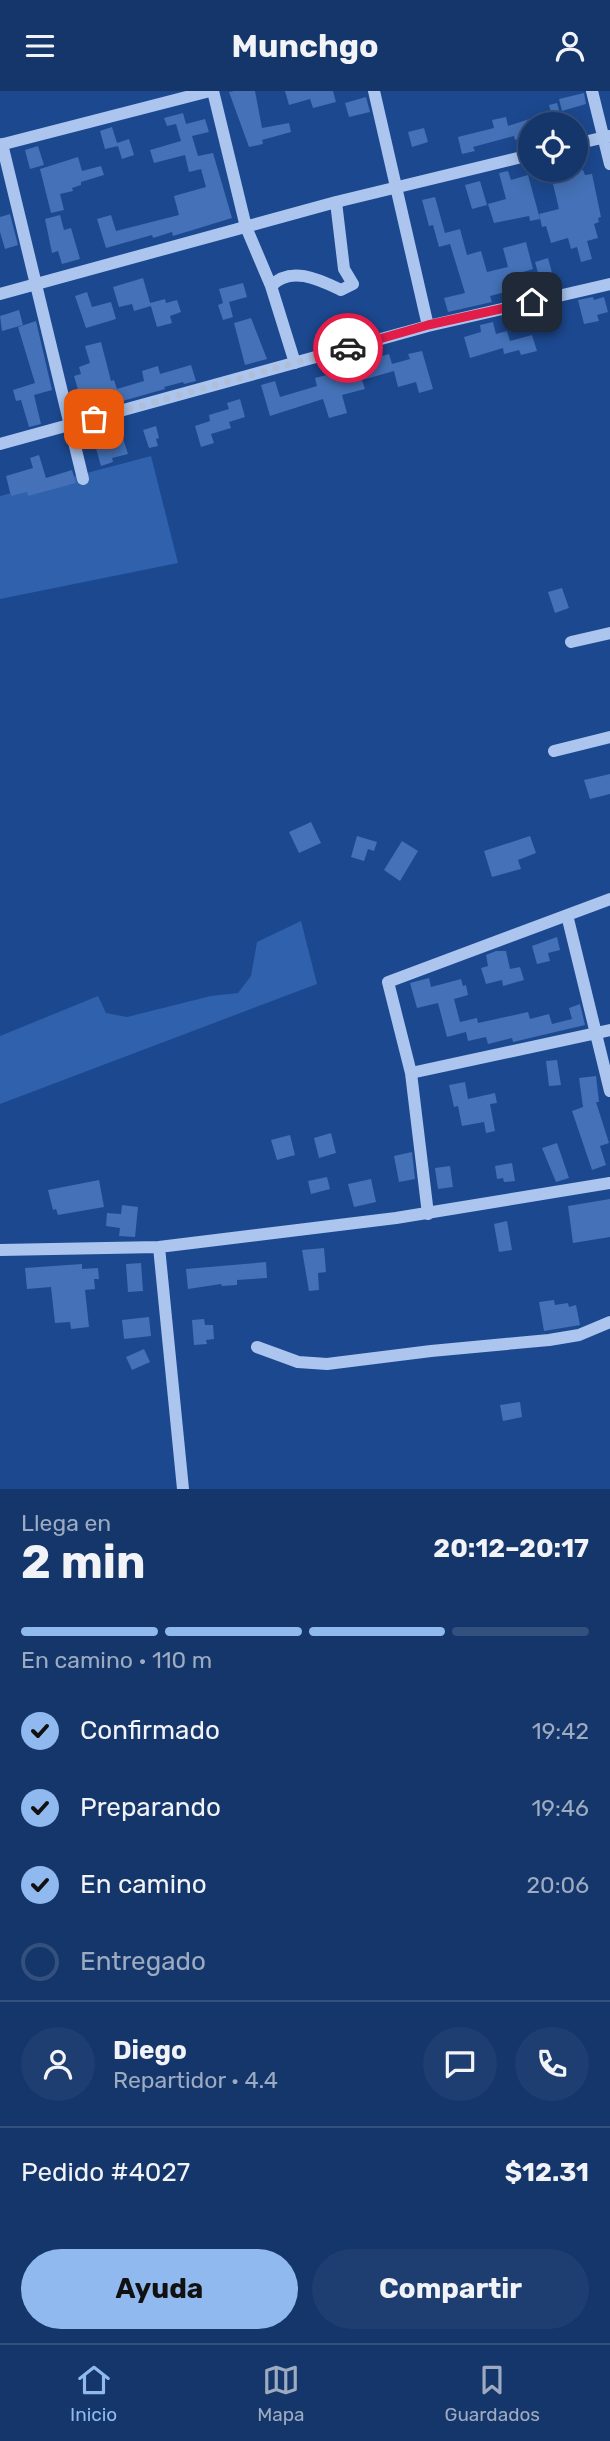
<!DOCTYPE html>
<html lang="es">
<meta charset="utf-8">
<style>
:root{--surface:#15366b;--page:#1e3e71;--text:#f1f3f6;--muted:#9dabc1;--line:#34507e;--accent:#90b9f0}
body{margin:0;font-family:Rubik,sans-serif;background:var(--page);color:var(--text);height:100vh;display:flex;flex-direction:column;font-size:26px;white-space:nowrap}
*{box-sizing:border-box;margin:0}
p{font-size:23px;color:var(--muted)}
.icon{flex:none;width:38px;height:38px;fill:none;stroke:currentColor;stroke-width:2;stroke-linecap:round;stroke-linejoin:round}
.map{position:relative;height:1398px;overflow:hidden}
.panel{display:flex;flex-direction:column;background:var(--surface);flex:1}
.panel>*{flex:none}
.fabs{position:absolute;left:518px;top:21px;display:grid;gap:14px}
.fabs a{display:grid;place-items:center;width:70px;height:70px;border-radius:50%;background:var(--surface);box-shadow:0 4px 18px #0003,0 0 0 2px var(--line);font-size:35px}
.pin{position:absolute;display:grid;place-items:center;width:60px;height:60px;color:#fff;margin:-30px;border-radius:14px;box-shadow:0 4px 10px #0006}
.courier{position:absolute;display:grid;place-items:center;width:70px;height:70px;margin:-35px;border:5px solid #e11d48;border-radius:50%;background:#fff;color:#222;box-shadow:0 2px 9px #0007}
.head em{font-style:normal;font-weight:700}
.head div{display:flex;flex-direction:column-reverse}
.head{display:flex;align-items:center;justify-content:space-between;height:119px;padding:0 21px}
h1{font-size:46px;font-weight:700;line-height:52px}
.bar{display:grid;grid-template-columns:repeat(4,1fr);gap:10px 7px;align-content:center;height:84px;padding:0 21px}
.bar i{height:9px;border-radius:5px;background:var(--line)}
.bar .active{background:var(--accent)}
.bar p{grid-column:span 4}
.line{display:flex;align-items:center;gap:18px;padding:0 21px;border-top:2px solid var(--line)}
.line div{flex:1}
.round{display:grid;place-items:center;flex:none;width:74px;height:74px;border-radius:37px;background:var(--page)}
ol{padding:0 21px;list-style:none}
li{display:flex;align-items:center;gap:21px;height:77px}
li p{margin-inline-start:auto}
li .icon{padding:7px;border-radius:50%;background:var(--accent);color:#111;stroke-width:4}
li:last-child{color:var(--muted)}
li i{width:38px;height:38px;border:4px solid var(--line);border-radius:50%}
.primary-button{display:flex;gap:14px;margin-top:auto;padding:14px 21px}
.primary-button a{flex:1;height:80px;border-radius:42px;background:var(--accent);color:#111;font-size:28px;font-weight:700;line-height:80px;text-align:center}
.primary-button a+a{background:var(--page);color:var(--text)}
header{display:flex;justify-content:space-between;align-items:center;height:91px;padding:0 21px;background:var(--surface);font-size:32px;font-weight:700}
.dock{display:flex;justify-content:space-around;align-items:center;height:98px;border-top:2px solid var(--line);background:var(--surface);font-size:19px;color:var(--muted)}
.dock a{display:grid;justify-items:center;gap:4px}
.dock .active{color:var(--accent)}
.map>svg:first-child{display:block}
.green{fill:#2f61ad}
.building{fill:#4471b7}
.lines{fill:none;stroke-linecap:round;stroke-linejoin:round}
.minor{stroke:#abc5ee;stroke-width:12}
.done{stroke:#b0bfd8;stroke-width:7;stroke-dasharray:0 12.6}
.route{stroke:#e11d48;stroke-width:9}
</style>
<header><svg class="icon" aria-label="menu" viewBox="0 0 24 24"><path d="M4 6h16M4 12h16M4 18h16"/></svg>Munchgo<svg class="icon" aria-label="person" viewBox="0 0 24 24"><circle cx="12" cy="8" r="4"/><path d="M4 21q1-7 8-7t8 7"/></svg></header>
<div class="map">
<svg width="610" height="1398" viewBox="0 0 610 1398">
<rect width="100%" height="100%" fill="#1c488f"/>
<path class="green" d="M151,365L178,472L0,508V405Z
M301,830L317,893L0,1013V945L98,905L106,922L127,926L211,905L238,902L251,885L257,851Z"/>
<path class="building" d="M234,0H255L262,37L289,32L291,41L262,49L263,53L249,56L229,1Z
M285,0H333L336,11L313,17L310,8L289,14Z
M584,2L586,13L562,20L559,8Z
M366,6L370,21L349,26L345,12Z
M557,12L563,33H530V45L515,49L514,45L473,56L475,60L462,63L458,46L494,37L492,29L506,26L508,35L551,21L549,14Z
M183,22L186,33L205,28L209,41L192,45L198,65L213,62L232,127L173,145L172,141L153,147L152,144L106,157L97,128L111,124L116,140L179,124L174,105L206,96L201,78L189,81L185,64L154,72L150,59L181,50L176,33L167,35L164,27Z
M112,36L118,55L105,58L100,40Z
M424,37L428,51L412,56L408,41Z
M129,48L134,64L122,68L117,52Z
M38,55L44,74L30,78L25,59Z
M78,66L82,80L101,75L104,84L81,91V94L72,97L73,100L60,103L64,119L51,122L40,78Z
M566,79H583L585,84L592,83L601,126L598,127L599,131L594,133L598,147L587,150L592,168L581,171L577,156L571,158L568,147L551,152L546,135L542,136L539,123L559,118L553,93L569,89Z
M508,80L511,89L528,84L540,128L530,130L529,125L494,132L488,113L506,108L499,82Z
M480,90L487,114L472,118L465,94Z
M435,106L445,142L460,138L467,164L481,160L487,181L508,176L503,157L526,151L533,178L516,183L520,197L490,205L492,211L448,221L444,207L465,202L450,153L439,156L433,134L429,135L422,109Z
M10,123L18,154L5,158L0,141V126Z
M60,124L64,139L71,137L80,168L62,173L58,160L52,162L45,128Z
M548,167L555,193L542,196L535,171Z
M143,187L151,215L134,220L132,213L119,216L113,196Z
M243,192L247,206L229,211L233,226L223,229L218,214L223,212L219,198Z
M87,201L92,216L111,211L116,228L86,237L75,205Z
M593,206L594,209L604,206L608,221L597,224L599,230L584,233L578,209Z
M165,208L166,212L177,209L181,221L170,225L172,232L157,236L150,212Z
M19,219L23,234L2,240L0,225Z
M251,227L267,268L245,274L234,232Z
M36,230L52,299L34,304L41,333L29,336L21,309L16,310L13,299L35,292L18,236Z
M493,231L496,243L507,240L510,250L532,244L537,260L521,264L519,259L504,263L503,257L470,267L464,246L481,241L480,234Z
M101,251L111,290L114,289L117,298L144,290L142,280L158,275L160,283L191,274L196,290L184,293L183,291L164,296L165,298L91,319L87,307L81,309L74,285L81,283L79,276L90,272L85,255Z
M422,260L433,298L419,302L416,291L398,296L394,280L362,289L365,298L342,304L347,322L329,327L323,308L270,325L261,294L275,290L280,306L317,295L315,287L379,271L378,266L389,263L392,273L410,268L408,263Z
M240,308L245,326L229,331L231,337L211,343L214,352L201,356L195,335L210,330L209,324L229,318L227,312Z
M156,335L159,347L156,348L158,355L149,357L143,339Z
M121,341L128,363L112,367L113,371L101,375L93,347Z
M39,364L46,387L72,379L76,392L28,405L27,401L11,405L6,385L33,377L30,367Z
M562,497L569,517L555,522L548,501Z
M610,683V703L590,708L584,689Z
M311,731L321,752L299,762L289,741Z
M357,745L377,751L374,760L368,758L364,770L351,766Z
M530,745L536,762L518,769L521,778L492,786L484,760Z
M402,750L418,760L400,790L384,779Z
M557,846L560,859L548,862L550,870L537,873L532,855Z
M496,860H506L510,878L520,876L524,889L503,895L502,889L486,893L481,877L488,875L486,864Z
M429,887L431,896L461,888L463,895L466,894L468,904L454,908L460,931L477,927L478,932L528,921L530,928L549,923L552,933L572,928L569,917L580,913L585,934L513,951L512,947L488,953L486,946L468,950L466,941L447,946L438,912L417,917L410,892Z
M557,969L561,994L549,995L546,970Z
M596,985L599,1011H596L609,1052L600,1055L606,1074L592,1079L572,1020L583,1016L579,987Z
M465,991L468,1008L495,1002L497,1012L490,1013L495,1040L486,1042L484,1031L462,1035L458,1015L454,1016L449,994Z
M331,1042L336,1062L319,1067L314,1047Z
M290,1044L295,1064L277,1069L271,1049Z
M557,1052L569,1087L556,1091L542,1057Z
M412,1061L415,1088L399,1091L394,1065Z
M512,1072L515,1090L504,1091L503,1087L497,1088L495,1075Z
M450,1075L453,1096L438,1098L435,1077Z
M327,1086L330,1098L311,1103L308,1090Z
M371,1088L376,1111L354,1116L348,1093Z
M99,1089L104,1116L58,1124L56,1118L53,1119L48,1099Z
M610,1108V1146L573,1152L568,1115Z
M122,1114L138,1116L135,1146L119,1145L120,1137L106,1135L107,1122L121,1123Z
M507,1130L512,1159L499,1161L494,1133Z
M324,1157L326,1181L318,1182L319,1199L309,1200L302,1159Z
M266,1171L267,1187L237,1189V1194L222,1195L221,1193L188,1198L186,1178Z
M141,1172L143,1200L128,1201L126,1173Z
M82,1173V1178L98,1177L99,1188H94L95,1198L85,1199L89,1236L71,1238L70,1231L55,1232L51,1196L27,1198L25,1177Z
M554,1209L555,1214L568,1212L569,1216L576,1214L580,1234L544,1240L539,1211Z
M149,1226L151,1245L124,1248L122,1229Z
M204,1228L205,1234H213L214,1248L206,1249L207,1253L194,1254L192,1229Z
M144,1258L150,1271L132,1279L126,1266Z
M520,1311L522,1326L503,1330L500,1314Z"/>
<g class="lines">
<path class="minor" d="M213,0L246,136L271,195L295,272
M374,0L428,235
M592,0L610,73
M2,53L83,388
M576,53L609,45
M0,54L210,0
M271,195C291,174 320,189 341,199L353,193L344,178L336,111
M0,203L336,111L530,64
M0,353L428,235L610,193
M571,551L610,542
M554,660L610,646
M567,824L610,1000
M411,982L610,939
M428,1123L411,982L388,891L610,808
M159,1156L183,1398
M0,1159L159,1156L396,1127L610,1092
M257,1256L298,1271L327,1273L431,1260L549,1249L579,1244L610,1231"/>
</g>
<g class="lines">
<path class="done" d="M94,328L348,257"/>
<path class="route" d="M348,257L428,234L532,211"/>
</g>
</svg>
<div class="fabs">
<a><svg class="icon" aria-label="locate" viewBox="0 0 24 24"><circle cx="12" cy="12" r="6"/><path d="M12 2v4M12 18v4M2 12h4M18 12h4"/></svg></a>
</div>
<div class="pin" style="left:94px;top:328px;background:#ea580c"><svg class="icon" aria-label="bag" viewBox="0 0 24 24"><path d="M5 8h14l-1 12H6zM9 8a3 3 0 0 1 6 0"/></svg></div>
<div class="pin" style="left:532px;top:211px;background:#1f2937"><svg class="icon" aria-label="home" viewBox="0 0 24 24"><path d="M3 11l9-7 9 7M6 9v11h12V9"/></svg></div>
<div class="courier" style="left:348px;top:257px"><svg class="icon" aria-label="car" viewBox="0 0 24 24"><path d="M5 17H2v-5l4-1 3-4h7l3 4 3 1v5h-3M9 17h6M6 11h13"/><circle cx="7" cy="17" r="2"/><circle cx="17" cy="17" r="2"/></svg></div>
</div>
<section class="panel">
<div class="head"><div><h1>2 min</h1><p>Llega en</p></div><em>20:12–20:17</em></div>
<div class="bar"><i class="active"></i><i class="active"></i><i class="active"></i><i></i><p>En camino · 110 m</p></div>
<ol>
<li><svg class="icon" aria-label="check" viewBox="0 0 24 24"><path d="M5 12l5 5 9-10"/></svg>Confirmado<p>19:42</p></li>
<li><svg class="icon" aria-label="check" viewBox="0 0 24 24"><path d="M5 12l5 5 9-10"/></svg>Preparando<p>19:46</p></li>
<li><svg class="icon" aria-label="check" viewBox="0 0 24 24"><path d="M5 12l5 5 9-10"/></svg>En camino<p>20:06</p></li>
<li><i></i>Entregado</li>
</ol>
<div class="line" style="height:126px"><a class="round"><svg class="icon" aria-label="person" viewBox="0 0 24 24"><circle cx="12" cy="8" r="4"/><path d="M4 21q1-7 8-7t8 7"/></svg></a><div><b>Diego</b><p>Repartidor · 4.4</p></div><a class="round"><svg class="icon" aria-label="chat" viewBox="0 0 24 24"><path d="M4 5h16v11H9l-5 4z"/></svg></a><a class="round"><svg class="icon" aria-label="phone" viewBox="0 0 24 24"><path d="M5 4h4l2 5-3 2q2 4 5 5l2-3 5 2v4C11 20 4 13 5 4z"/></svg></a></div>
<div class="line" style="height:91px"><div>Pedido #4027</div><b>$12.31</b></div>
<div class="primary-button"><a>Ayuda</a><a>Compartir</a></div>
</section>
<nav class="dock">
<a class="active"><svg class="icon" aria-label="home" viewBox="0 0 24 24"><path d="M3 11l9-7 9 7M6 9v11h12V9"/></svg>Inicio</a>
<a><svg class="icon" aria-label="map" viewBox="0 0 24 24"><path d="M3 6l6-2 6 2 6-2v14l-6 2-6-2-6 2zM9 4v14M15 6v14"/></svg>Mapa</a>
<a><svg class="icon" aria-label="saved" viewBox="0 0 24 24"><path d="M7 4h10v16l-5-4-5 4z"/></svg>Guardados</a>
</nav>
